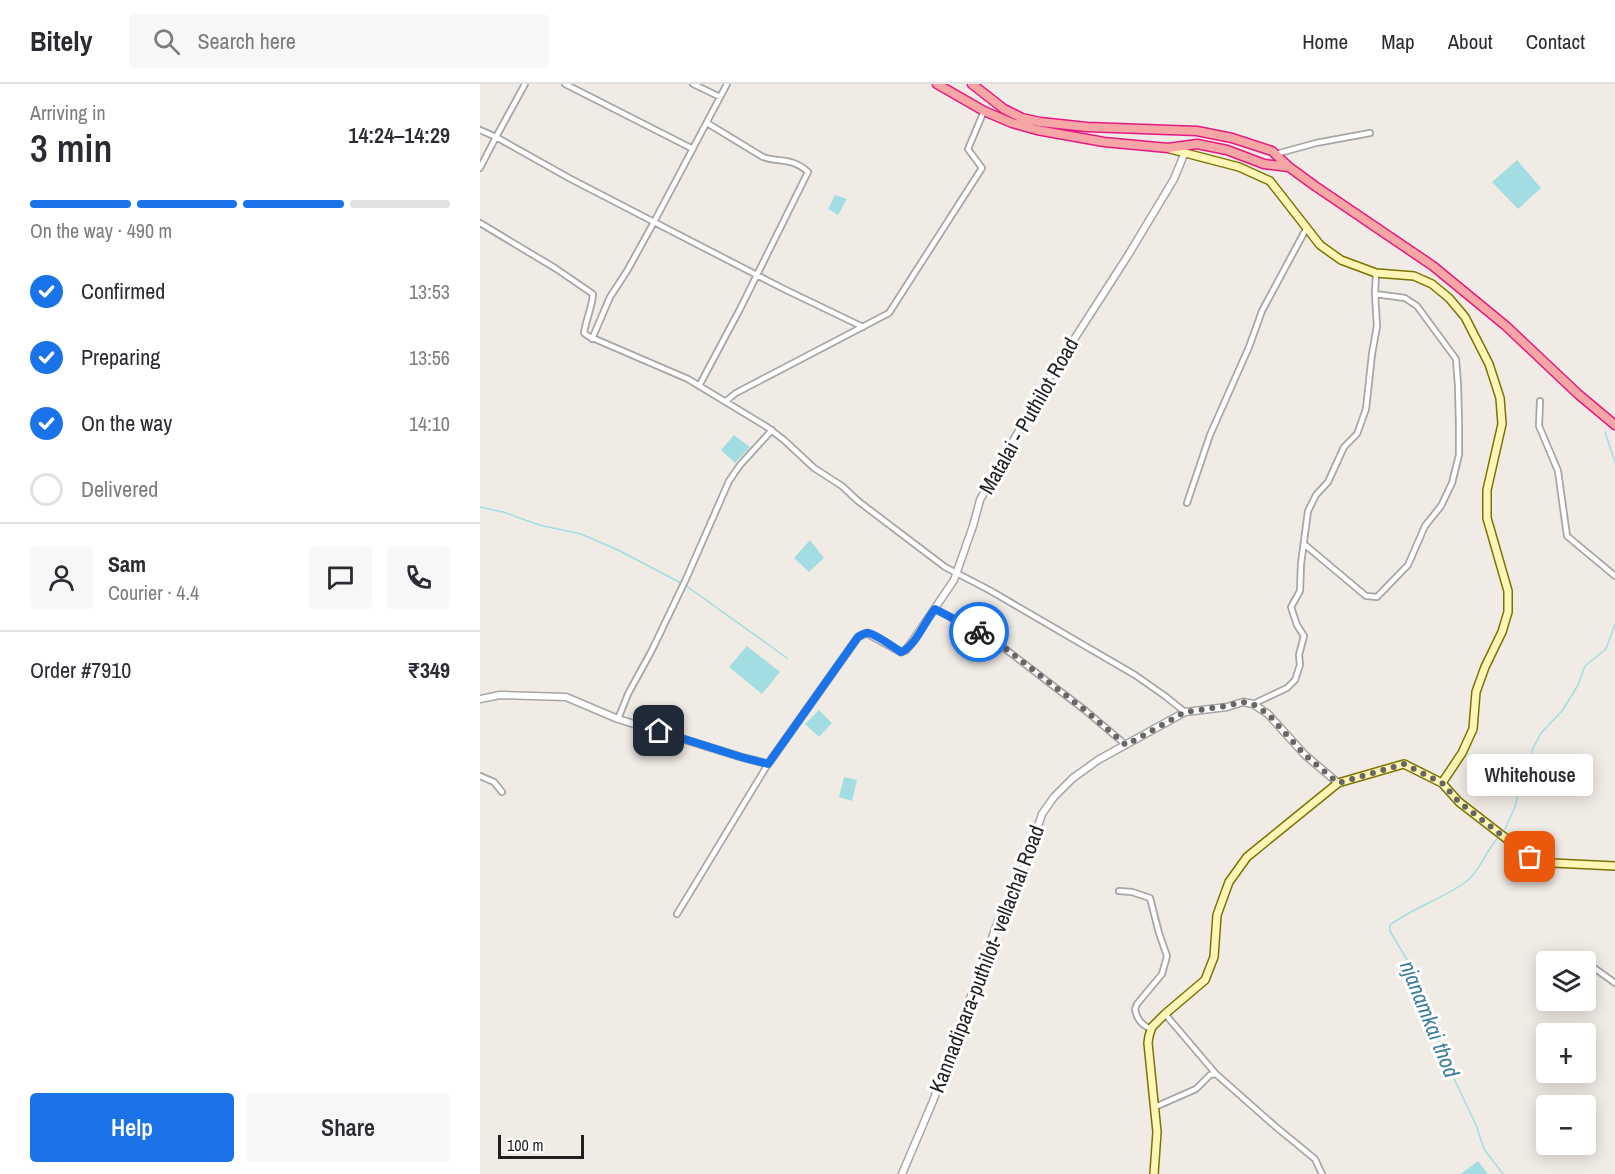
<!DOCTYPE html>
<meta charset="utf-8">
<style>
:root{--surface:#fff;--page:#f7f7f7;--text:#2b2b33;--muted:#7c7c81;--line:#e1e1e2;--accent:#1a73e8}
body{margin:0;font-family:"Archivo Narrow",sans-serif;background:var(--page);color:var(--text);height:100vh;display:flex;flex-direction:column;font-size:22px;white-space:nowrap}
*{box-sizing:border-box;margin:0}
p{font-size:20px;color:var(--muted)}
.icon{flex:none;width:33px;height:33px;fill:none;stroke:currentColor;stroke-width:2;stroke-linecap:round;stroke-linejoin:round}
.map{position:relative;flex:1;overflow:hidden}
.side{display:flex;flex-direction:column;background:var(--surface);width:480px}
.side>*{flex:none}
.fabs{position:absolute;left:1056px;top:867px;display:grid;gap:12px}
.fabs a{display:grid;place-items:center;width:60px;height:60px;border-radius:6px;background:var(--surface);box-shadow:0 3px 15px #0003;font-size:30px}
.scale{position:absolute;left:18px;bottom:15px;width:86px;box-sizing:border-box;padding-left:6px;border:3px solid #1f1f1f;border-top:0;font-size:16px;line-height:21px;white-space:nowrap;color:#1f1f1f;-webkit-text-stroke:4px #fff;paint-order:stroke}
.pin{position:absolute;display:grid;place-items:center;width:51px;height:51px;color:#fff;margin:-26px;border-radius:12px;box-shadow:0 3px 9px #0006}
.courier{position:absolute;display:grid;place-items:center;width:60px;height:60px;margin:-30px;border:4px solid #1a73e8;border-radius:50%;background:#fff;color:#222;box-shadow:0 2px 8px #0007}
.bubble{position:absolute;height:42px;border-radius:6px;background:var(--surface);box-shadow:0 3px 15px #0003;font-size:20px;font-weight:600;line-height:42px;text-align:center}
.overview em{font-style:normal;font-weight:600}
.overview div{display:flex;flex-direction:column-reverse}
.overview{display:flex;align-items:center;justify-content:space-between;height:102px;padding:0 30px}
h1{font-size:39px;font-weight:600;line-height:45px}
.bar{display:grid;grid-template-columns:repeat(4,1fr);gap:9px 6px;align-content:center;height:72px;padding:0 30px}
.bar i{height:8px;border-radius:4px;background:var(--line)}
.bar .selected{background:var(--accent)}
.bar p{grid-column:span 4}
.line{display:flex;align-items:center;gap:15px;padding:0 30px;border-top:2px solid var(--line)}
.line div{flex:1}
.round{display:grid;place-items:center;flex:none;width:63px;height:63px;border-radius:6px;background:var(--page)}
ol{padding:0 30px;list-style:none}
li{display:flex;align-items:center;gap:18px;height:66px}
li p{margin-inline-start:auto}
li .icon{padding:6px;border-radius:50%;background:var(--accent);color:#fff;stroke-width:4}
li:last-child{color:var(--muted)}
li i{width:33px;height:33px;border:3px solid var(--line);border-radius:50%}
.button{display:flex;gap:12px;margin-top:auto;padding:12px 30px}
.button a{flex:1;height:69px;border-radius:6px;background:var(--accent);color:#fff;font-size:24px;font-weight:600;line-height:69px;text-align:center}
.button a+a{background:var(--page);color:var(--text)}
header{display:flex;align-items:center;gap:36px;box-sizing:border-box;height:84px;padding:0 30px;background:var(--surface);border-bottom:2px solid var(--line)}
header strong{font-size:28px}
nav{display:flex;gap:33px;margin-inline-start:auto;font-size:21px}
.search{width:420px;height:54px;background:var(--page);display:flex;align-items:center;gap:15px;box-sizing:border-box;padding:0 21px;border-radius:6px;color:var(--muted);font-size:22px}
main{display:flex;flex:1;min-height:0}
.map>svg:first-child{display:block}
.water{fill:#a2dde1}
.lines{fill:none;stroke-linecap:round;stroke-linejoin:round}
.stream{stroke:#a2dde1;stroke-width:1.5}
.minor-casing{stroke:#a6a6a6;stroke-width:8}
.tertiary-casing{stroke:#a6a6a6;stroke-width:9}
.secondary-casing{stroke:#7c7400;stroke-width:10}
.trunk-casing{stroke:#e71983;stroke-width:11}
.minor{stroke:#fff;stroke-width:4.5}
.tertiary{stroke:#fff;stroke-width:6}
.secondary{stroke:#fef5b6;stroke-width:7}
.trunk{stroke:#f6a6a4;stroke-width:8}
.done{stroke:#686664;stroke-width:6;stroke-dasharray:0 10.8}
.route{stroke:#1a73e8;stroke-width:8}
.labels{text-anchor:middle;stroke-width:6;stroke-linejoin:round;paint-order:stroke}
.street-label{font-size:21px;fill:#1f1f1f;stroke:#fff}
.water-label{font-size:22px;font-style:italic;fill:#3c7d9d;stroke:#fff}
</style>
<header>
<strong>Bitely</strong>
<div class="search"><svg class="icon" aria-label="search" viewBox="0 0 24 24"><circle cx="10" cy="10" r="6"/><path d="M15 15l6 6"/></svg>Search here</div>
<nav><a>Home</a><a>Map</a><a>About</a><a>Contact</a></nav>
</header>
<main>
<section class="side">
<div class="overview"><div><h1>3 min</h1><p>Arriving in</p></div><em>14:24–14:29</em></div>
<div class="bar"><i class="selected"></i><i class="selected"></i><i class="selected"></i><i></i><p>On the way · 490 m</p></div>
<ol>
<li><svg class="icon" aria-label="check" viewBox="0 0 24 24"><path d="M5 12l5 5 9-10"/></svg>Confirmed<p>13:53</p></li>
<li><svg class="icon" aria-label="check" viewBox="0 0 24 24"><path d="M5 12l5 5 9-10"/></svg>Preparing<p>13:56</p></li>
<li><svg class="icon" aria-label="check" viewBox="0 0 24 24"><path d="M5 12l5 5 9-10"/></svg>On the way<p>14:10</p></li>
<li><i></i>Delivered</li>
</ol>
<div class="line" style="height:108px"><a class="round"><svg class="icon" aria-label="person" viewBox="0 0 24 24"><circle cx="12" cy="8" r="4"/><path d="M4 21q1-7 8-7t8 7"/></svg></a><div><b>Sam</b><p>Courier · 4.4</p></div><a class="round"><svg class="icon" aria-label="chat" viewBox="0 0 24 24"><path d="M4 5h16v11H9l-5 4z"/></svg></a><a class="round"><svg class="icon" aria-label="phone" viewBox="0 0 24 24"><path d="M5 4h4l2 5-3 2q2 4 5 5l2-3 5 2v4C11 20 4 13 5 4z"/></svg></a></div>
<div class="line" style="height:78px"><div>Order #7910</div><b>₹349</b></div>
<div class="button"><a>Help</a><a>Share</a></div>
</section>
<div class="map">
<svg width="1135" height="1090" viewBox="0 0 1135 1090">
<rect width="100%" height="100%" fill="#f1ebe5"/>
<path class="water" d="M1037,76L1061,104L1038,125L1012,98Z
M355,111L367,115L358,131L348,125Z
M254,351L270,363L255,379L241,366Z
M330,456L344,474L329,488L314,474Z
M267,562L300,588L282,610L249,583Z
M339,626L352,639L339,653L325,640Z
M364,693L377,696L372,717L359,713Z
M998,1077L1008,1090H981Z"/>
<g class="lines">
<path class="stream" d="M1125,348L1135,378
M0,423L23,428L59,441L101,450L138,466L201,499
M205,501L307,574
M1025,745L1035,723L1039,706L1054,662L1061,649L1082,627L1098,601L1105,582L1126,565L1135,540
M1017,755C1006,767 999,788 987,797C963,815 934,823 910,841V847L936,891L968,982L996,1041L1004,1065L1023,1090"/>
<defs>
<path id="minor" d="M45,0L16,53L89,94L174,138L247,0
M85,0L213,65
M213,0L240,13
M0,46L16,53L0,84
M796,70L836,59L890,49
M0,139L75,184L113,210C112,224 106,235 104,249L108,252L208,295L287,343L304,356L334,384L362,402L378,417L465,483L511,507L655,591L685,612L705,628
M112,255L130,213L147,187L174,138L304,205L383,243
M219,302L260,225L328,88C312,73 300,79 283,73L227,39
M246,317L256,309L409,229L502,84L488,65L504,27
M1060,317L1059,342L1078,387L1087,452L1135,492
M707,419L730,351L769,263L782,227L826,145
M824,460L886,512L897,513L928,481L945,442L961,422L972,399L979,371V340L978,301L976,275L937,222L925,214L895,210
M455,525L504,551L524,564L606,627L646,661
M773,620L807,604L815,596L820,581L819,571L824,552L817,541L811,523L820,507L821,480L828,427L836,411L848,398L864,363L877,350L886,325L892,270L897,242L895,210L896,189
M138,635L148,610L172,566L206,495L249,397L260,381L292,346
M0,692L14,698L22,708
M639,807L652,808L670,814L679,849L687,872L682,890L657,920L655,925C657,936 662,941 671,945
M197,830L288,680
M1096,871L1104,878
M1106,878L1135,899
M685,930L736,990
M675,1023L716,1005L730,991L736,990L796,1043L835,1075L842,1090"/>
<path id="tertiary" d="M0,615L20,611L86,613L138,635L261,673L288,680L378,553L387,549L421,568L426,566L434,555L474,496L493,442L500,416L564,302L647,173L694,95L705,68
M422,1090L453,1017L517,840L544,785L562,730L574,713L593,694L618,676L705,628L747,623L763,618L773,620L788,630L825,671L858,699"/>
<path id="secondary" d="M690,65L759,83L790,97L840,161L861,176L896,189L934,192L952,200L969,214L985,233L1009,280L1020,314L1022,340L1007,406V434L1028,507V528L1022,548L1005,583L996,608L993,645L982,669L962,699
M674,1090L677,1048L668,959L669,952L672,943L685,930L725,896L734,873L737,831L749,798L767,773L858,699L924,680L962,699L979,718L1050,773L1073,779L1135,782"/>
<path id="trunk" d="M457,0L504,27L532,39L557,46L624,58L688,64L717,60L747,66L784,80L808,83
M492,0L524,25L542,34L560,38L607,43L717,47L752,54L792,67L809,83L835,102L953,182L1026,242L1098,310L1135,341"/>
</defs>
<use href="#minor" class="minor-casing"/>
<use href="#tertiary" class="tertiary-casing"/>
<use href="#secondary" class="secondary-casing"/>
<use href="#trunk" class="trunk-casing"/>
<use href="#minor" class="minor"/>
<use href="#tertiary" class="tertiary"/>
<use href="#secondary" class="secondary"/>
<use href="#trunk" class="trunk"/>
</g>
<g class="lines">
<path class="done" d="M499,548L525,564L606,627L646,661L705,628L747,622L763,618L773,620L788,630L825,671L858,699L924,680L962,699L979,718L1050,773"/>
<path class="route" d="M179,647L261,673L288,680L378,553C381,551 383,549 388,549C396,550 413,563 421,568C435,563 445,537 455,525L499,548"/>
</g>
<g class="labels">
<g class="street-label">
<text transform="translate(549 332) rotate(-60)" y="7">Matalai - Puthilot Road</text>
<text transform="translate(507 875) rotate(-69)" y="7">Kannadipara-puthilot- vellachal Road</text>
</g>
<g class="water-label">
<text transform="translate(950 935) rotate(68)" y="8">njanamkai thod</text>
</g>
</g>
</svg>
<div class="fabs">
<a><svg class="icon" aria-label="layers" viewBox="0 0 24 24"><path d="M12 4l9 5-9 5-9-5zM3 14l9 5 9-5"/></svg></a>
<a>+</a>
<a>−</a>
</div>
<div class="scale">100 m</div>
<div class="pin" style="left:1050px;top:773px;background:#ea580c"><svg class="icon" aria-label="bag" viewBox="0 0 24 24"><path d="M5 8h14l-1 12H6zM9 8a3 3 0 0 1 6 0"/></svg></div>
<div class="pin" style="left:179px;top:647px;background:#1f2937"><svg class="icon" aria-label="home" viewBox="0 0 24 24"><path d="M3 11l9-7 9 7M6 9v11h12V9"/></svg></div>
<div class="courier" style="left:499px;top:548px"><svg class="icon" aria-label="bike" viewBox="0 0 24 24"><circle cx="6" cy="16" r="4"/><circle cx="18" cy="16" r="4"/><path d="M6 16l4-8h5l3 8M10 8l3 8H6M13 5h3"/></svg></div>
<div class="bubble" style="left:987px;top:670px;width:126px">Whitehouse</div>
</div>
</main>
